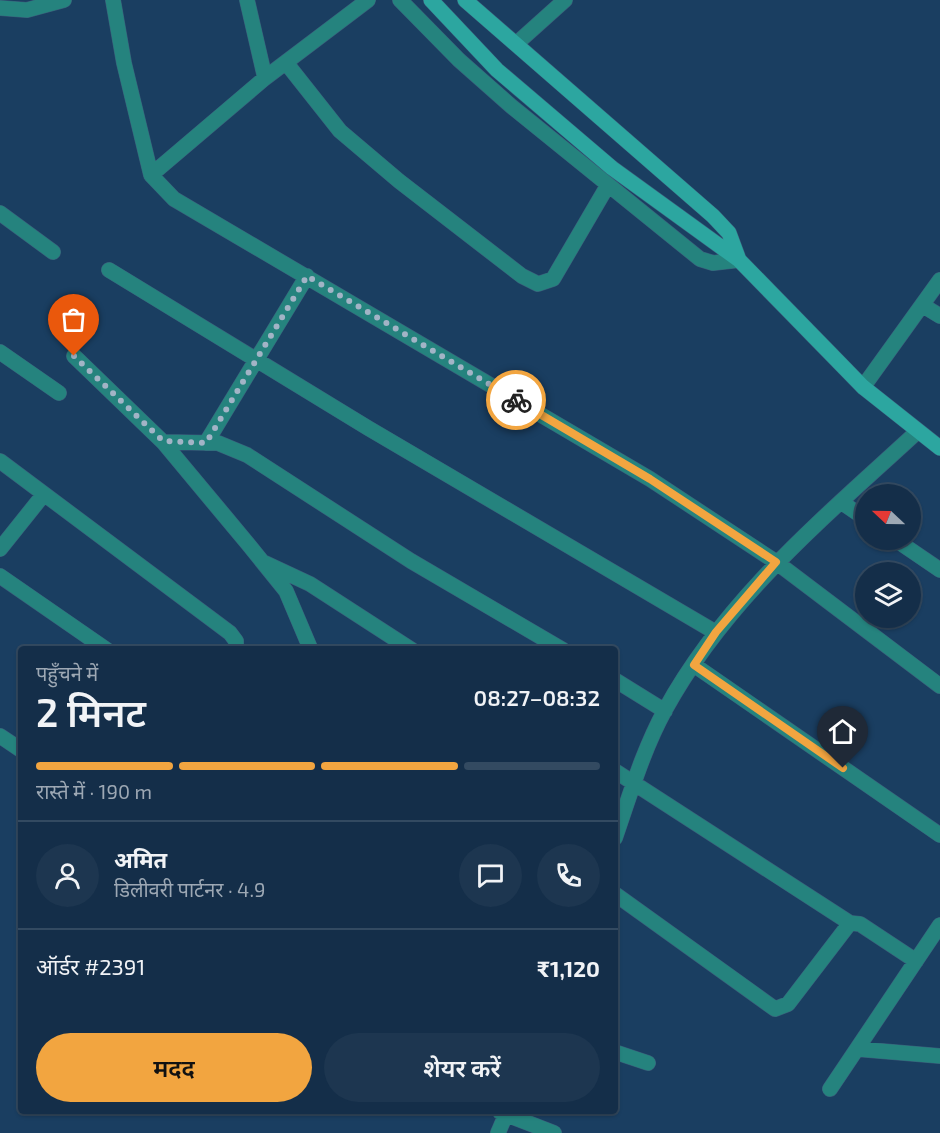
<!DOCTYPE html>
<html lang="hi">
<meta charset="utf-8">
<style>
:root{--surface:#142e49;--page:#1d3650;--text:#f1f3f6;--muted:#9da8b4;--line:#334a61;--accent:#f2a540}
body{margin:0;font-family:"Exo 2","Noto Sans Devanagari",sans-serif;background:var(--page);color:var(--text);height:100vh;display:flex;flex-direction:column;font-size:22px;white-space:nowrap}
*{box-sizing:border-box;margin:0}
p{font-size:20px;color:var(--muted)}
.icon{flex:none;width:33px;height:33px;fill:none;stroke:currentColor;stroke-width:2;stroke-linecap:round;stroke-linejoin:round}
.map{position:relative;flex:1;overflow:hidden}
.panel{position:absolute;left:18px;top:646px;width:600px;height:468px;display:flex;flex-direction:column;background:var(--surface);border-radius:6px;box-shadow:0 2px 4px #0004,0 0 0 2px var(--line)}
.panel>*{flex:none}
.needle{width:39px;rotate:292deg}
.buttons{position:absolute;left:855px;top:484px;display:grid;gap:12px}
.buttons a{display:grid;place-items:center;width:66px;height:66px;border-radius:50%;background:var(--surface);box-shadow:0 2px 4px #0004,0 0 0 2px var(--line);font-size:30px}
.pin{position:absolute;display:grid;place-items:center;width:51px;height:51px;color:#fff;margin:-62px -26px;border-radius:50% 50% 50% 0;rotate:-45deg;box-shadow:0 0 6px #0007}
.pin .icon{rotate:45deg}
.courier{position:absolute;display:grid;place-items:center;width:60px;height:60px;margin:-30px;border:4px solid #f2a540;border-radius:50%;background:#fff;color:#222;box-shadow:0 2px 8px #0007}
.head em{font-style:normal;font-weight:600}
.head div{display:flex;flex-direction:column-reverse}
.head{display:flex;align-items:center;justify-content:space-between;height:102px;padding:0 18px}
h1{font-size:39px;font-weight:600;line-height:45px}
.bar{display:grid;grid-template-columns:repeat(4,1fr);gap:9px 6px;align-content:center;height:72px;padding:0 18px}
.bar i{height:8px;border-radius:4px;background:var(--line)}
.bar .current{background:var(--accent)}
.bar p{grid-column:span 4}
.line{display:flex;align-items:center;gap:15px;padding:0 18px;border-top:2px solid var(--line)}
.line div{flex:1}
.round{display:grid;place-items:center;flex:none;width:63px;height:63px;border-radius:32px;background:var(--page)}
.primary-button{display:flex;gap:12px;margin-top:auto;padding:12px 18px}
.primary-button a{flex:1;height:69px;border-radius:36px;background:var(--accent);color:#111;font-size:24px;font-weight:600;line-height:69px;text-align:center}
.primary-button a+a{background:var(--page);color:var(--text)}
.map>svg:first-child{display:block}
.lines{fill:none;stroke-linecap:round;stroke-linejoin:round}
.street-casing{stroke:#3b5b7a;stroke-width:16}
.secondary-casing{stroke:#3b5b7a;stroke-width:16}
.street{stroke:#25837e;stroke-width:15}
.secondary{stroke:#2ca6a0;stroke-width:15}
.done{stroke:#a2b4c6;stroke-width:6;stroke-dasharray:0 10.8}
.route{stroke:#f2a540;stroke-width:8}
</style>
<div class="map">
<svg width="940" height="1133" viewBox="0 0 940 1133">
<rect width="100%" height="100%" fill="#1a3e61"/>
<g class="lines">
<defs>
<path id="street" d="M113,0L124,63L151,175L265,78L368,0
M247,0L265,78
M400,0L459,60L511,106L700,259L713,263L739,260
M0,8L27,10L64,0
M516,44L565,0
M287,64L340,131L399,181L522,276L538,284L553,279L608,185
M151,175L174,199L650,479L776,562L940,686
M0,213L53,252
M109,270L368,428L715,632
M922,305L940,316
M0,352L59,393
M74,356L163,442L248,544L286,591L311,650
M863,387L940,280
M163,442L218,443L247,455L411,561L563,650
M206,443L307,276
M0,461L230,633L236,641V650
M841,502L866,519
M896,540L940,570
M0,549L44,494
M265,563L310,584L412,650
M0,576L107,650
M694,665L940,835
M615,680L665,711
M0,736L21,750
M615,771L850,923
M615,838C630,795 643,750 665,710C726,598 826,516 918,431
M615,894L775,1009L788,1004L850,923L860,924L916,961
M857,1049L940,1056
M615,1052L648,1063
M830,1089L940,925
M500,1112L554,1133
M498,1133L507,1112"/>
<path id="secondary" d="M431,0L497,70L612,168L739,260L863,387L940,448
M465,0L713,216L729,233L739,260"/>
</defs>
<use href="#street" class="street-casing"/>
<use href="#secondary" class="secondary-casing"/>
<use href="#street" class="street"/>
<use href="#secondary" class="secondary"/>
</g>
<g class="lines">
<path class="done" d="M74,356L163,441L206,443L307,276L516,400"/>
<path class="route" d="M516,400L650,479L776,562L716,632L694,665L843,768"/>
</g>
</svg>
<div class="buttons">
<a><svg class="needle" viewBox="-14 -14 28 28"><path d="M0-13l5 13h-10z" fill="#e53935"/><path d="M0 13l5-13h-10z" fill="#9da8b4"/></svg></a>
<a><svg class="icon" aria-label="layers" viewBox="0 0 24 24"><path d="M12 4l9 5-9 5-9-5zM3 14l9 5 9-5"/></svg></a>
</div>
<div class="pin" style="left:74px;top:356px;background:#ea580c"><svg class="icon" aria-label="bag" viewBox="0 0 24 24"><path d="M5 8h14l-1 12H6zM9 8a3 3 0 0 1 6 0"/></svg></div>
<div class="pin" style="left:843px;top:768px;background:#1f2937"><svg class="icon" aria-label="home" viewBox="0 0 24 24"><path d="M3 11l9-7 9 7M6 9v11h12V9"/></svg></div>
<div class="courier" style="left:516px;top:400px"><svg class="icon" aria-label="bike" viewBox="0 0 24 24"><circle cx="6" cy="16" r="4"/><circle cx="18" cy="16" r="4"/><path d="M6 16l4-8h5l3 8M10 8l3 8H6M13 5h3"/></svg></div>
<section class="panel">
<div class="head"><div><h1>2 मिनट</h1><p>पहुँचने में</p></div><em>08:27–08:32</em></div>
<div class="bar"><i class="current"></i><i class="current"></i><i class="current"></i><i></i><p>रास्ते में · 190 m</p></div>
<div class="line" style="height:108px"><a class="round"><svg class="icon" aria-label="person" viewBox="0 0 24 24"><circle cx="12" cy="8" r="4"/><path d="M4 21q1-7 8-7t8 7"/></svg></a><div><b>अमित</b><p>डिलीवरी पार्टनर · 4.9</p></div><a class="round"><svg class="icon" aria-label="chat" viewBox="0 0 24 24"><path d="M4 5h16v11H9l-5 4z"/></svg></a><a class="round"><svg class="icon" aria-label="phone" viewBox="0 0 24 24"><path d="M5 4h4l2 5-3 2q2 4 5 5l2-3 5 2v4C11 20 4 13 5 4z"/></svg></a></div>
<div class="line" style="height:78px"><div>ऑर्डर #2391</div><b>₹1,120</b></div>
<div class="primary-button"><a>मदद</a><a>शेयर करें</a></div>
</section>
</div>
